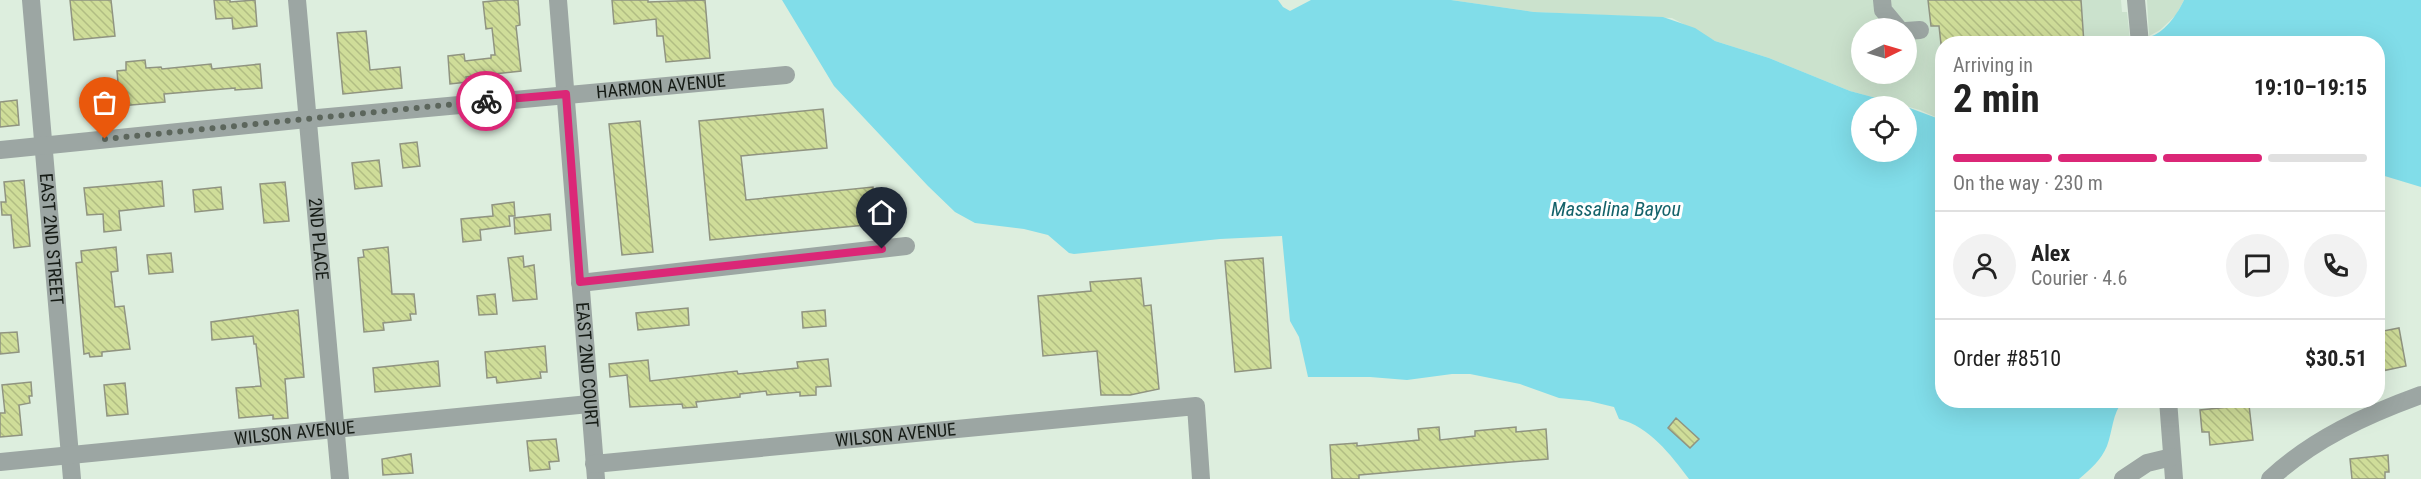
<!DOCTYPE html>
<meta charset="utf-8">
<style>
:root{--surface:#fff;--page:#f2f2f2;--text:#222;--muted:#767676;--line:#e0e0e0;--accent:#db2777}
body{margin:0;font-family:"Roboto Condensed",sans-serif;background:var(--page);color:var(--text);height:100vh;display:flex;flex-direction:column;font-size:22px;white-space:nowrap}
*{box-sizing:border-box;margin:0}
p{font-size:20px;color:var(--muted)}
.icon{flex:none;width:33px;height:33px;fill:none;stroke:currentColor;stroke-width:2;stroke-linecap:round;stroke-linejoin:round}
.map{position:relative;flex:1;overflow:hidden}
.panel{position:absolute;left:1935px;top:36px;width:450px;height:372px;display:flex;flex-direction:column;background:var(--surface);border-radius:24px;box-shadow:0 6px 24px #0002}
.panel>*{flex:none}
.needle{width:39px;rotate:85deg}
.controls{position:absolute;left:1851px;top:18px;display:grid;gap:12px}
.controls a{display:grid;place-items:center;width:66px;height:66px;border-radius:50%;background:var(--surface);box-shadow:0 6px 24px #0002;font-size:30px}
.pin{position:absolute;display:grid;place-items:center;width:51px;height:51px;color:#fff;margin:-62px -26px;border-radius:50% 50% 50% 0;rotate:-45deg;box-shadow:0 0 6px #0007}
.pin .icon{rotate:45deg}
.courier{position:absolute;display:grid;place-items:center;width:60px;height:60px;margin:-30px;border:4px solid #db2777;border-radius:50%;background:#fff;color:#222;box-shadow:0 2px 8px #0007}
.head em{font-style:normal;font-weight:700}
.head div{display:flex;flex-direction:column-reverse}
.head{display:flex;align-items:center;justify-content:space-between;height:102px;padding:0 18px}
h1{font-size:39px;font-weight:700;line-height:45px}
.bar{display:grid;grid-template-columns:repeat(4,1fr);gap:9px 6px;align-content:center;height:72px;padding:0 18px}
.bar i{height:8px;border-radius:4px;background:var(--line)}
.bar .current{background:var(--accent)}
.bar p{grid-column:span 4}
.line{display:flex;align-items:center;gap:15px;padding:0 18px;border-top:2px solid var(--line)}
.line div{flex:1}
.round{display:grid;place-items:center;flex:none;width:63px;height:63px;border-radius:32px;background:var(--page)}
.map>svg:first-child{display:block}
.built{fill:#cbe2cd;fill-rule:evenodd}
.water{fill:#81dde9}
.building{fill:url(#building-back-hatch);stroke:#909481;stroke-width:1.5}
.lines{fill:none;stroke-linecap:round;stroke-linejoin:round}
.minor{stroke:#9ca6a3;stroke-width:18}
.done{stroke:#5c665c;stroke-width:6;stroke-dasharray:0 10.8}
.route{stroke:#db2777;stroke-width:8}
.labels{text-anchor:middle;stroke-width:6;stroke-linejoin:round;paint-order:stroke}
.street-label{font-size:18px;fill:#161c16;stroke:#fff}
.water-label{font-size:20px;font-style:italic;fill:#14626a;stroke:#fff}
</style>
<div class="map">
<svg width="2421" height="479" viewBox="0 0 2421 479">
<defs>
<pattern id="building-back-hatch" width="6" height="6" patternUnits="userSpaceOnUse" patternTransform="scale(1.5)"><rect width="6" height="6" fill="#cfdd99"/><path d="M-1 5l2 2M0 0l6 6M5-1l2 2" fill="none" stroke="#b1bd83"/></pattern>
</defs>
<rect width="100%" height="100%" fill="#ddeede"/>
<path class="built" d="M1451,0H2121L2122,12H2127L2130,39L2124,44H1942V120L1920,110L1850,91L1769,58L1715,41L1672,18L1534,12ZM1862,28H1906V74H1862Z
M2147,0H2184L2176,15L2160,30L2149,36Z"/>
<path class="water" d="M782,0H1278L1283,7L1290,11L1311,0H1451L1534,12L1663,17L1695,28L1715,41L1769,58L1850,91L1906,106H1862V152H1906L1907,107L1942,120V400L2123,401C2112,414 2113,430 2107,446C2101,460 2091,469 2079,479H1689C1670,454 1650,427 1619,419L1614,407L1589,401L1559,398L1520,384L1470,374H1452L1407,380L1370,377H1308L1299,337L1290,321L1282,236L1220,239L1074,254L1069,253L1048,235L1024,229L975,223L955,212L928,186L834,86Z
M2184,0H2421V187L2378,174V44H2124C2132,36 2142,39 2152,36C2166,31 2178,13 2184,0Z"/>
<path class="building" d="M70,0H111L115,36L74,40Z
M214,0H230V2L255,0L257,26L233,29L232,18L216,19Z
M502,0H518L520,25L516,26L521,71L466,77L467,82L450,84L448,56L464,54L465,61L491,58V55H495L492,28L486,29L483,2Z
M612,0H648V2L705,0L710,58L666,62L663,36H657L656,19L614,24Z
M1928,0H2081L2084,44H1941L1939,26H1931Z
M366,31L370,70L400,67L402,88L343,94L337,33Z
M145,60L146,68L161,67L162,69L211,64L212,69L260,64L262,88L235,90V88L164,94L165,102L120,106L117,71L126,70V62Z
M17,100L19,125L0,127V102Z
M823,109L827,148L741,156L746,200L873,187L876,224L710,240L699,121Z
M640,121L653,252L622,255L609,124Z
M417,142L420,166L403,168L400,144Z
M379,160L382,186L355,189L352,163Z
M24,180L30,246L14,248L11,215H2L1,202H6L4,182Z
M162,181L164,206L119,211L121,230L104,232L103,214L87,215L84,188Z
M285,182L289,221L264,223L260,184Z
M221,187L223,209L195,212L193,190Z
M514,202L515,216H509L510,226L480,230L481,240L463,242L461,219L493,216L492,205Z
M550,214L551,230L515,234L514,218Z
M116,247L118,271L111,272L115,307L124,306L130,349L102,352V356L90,357L89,353L84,354L76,263L82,262L81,251Z
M388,247L392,294H414L416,314H410L411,320L383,323L384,330L364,332L358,258L364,257L363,250Z
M171,253L173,272L149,274L147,255Z
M523,256L524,267L534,265L537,299L513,301L508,258Z
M1263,258L1271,368L1235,372L1225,261Z
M1141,278L1144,306L1151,305L1159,389L1130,395H1101L1097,351L1043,356L1038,296L1091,291L1090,282Z
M495,294L497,314L479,315L477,296Z
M688,308L689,325L638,330L636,313Z
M298,310L304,377L285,379L288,418L273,419V415L239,418L236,388L261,386L256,344H254L253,336L212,340L211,322Z
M825,310L826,326L803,328L802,312Z
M2399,328L2406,366L2382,371L2378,347V332Z
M17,332L19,352L0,354V333Z
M545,346L547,372H540L541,378L497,383L496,377L487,378L485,352Z
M828,359L831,386L816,387V395L800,396V392L767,395L766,391L740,394V397L696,402L697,407L683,408L682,404L630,407L627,375L610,377L609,364L648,360L650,381L737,371L738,374L798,368L797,362Z
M438,361L440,386L375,392L373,368Z
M31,382L32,396H29L30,403L19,405L22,435L0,437V413H5L2,385Z
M125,383L128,414L107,416L104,385Z
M2249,405L2253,440L2210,445L2209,432H2202L2200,410Z
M1676,418L1699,439L1690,448L1668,428Z
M1439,427L1440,440L1475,436V431L1516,427V432L1546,429L1548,459L1359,475V479H1332L1330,445L1357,443V446L1419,440L1418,429Z
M556,439L559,461L549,462L550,469L530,471L527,441Z
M411,454L413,473L383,475L382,459Z
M2388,455L2389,472H2385V479H2352L2350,459Z"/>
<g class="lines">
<g class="minor">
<path id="s1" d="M31,0L72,479"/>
<path id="s2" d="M297,0L340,479"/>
<path id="s3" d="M558,0L596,479"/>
<path d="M1882,0L1883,10L1898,28"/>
<path d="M2136,0L2140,44"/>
<path d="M1906,31L1920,30"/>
<path id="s4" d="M0,150L307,119L786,75"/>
<path d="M580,283L906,246"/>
<path d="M2168,400L2174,479"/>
<path id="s5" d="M0,462L589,404"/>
<path id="s6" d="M594,464L1196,406L1201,479"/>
<path d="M2123,479L2147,463L2172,457"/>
<path d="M2270,479C2313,439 2366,415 2421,395"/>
</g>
</g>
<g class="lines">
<path class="done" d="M105,139L486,101"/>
<path class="route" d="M486,101L566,94L580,282L882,249"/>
</g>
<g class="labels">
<g class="street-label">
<text dy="6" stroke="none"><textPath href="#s4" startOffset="664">HARMON AVENUE</textPath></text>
<text dy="6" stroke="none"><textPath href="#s1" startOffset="240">EAST 2ND STREET</textPath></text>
<text dy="6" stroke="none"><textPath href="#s2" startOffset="240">2ND PLACE</textPath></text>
<text dy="6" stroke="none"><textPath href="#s3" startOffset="366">EAST 2ND COURT</textPath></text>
<text dy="6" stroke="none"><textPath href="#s5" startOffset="296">WILSON AVENUE</textPath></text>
<text dy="6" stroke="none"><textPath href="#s6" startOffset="303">WILSON AVENUE</textPath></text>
</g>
<g class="water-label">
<text x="1616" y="216">Massalina Bayou</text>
</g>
</g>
</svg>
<div class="controls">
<a><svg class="needle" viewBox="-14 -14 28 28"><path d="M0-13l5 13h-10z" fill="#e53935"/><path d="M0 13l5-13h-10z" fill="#767676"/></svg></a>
<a><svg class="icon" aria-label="locate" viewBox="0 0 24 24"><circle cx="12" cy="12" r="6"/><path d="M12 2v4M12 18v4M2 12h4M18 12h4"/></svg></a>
</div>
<div class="pin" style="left:105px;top:139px;background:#ea580c"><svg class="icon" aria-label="bag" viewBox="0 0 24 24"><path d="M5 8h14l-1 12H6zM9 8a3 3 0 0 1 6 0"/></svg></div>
<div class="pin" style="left:882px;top:249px;background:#1f2937"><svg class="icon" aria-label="home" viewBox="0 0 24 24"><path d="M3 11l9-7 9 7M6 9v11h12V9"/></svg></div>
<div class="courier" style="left:486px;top:101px"><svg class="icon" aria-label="bike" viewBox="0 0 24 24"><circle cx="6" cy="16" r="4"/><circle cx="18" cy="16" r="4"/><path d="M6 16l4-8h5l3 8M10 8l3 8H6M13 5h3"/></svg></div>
<section class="panel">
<div class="head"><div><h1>2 min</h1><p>Arriving in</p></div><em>19:10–19:15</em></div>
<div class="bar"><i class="current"></i><i class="current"></i><i class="current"></i><i></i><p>On the way · 230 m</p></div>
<div class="line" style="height:108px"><a class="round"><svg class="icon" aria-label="person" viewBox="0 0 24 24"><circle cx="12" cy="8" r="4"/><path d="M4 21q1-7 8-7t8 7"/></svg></a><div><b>Alex</b><p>Courier · 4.6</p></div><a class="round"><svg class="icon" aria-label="chat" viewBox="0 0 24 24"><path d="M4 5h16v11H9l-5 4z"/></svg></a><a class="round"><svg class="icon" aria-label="phone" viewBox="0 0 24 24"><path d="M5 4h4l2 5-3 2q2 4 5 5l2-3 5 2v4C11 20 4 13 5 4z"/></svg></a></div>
<div class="line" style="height:78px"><div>Order #8510</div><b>$30.51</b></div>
</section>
</div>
